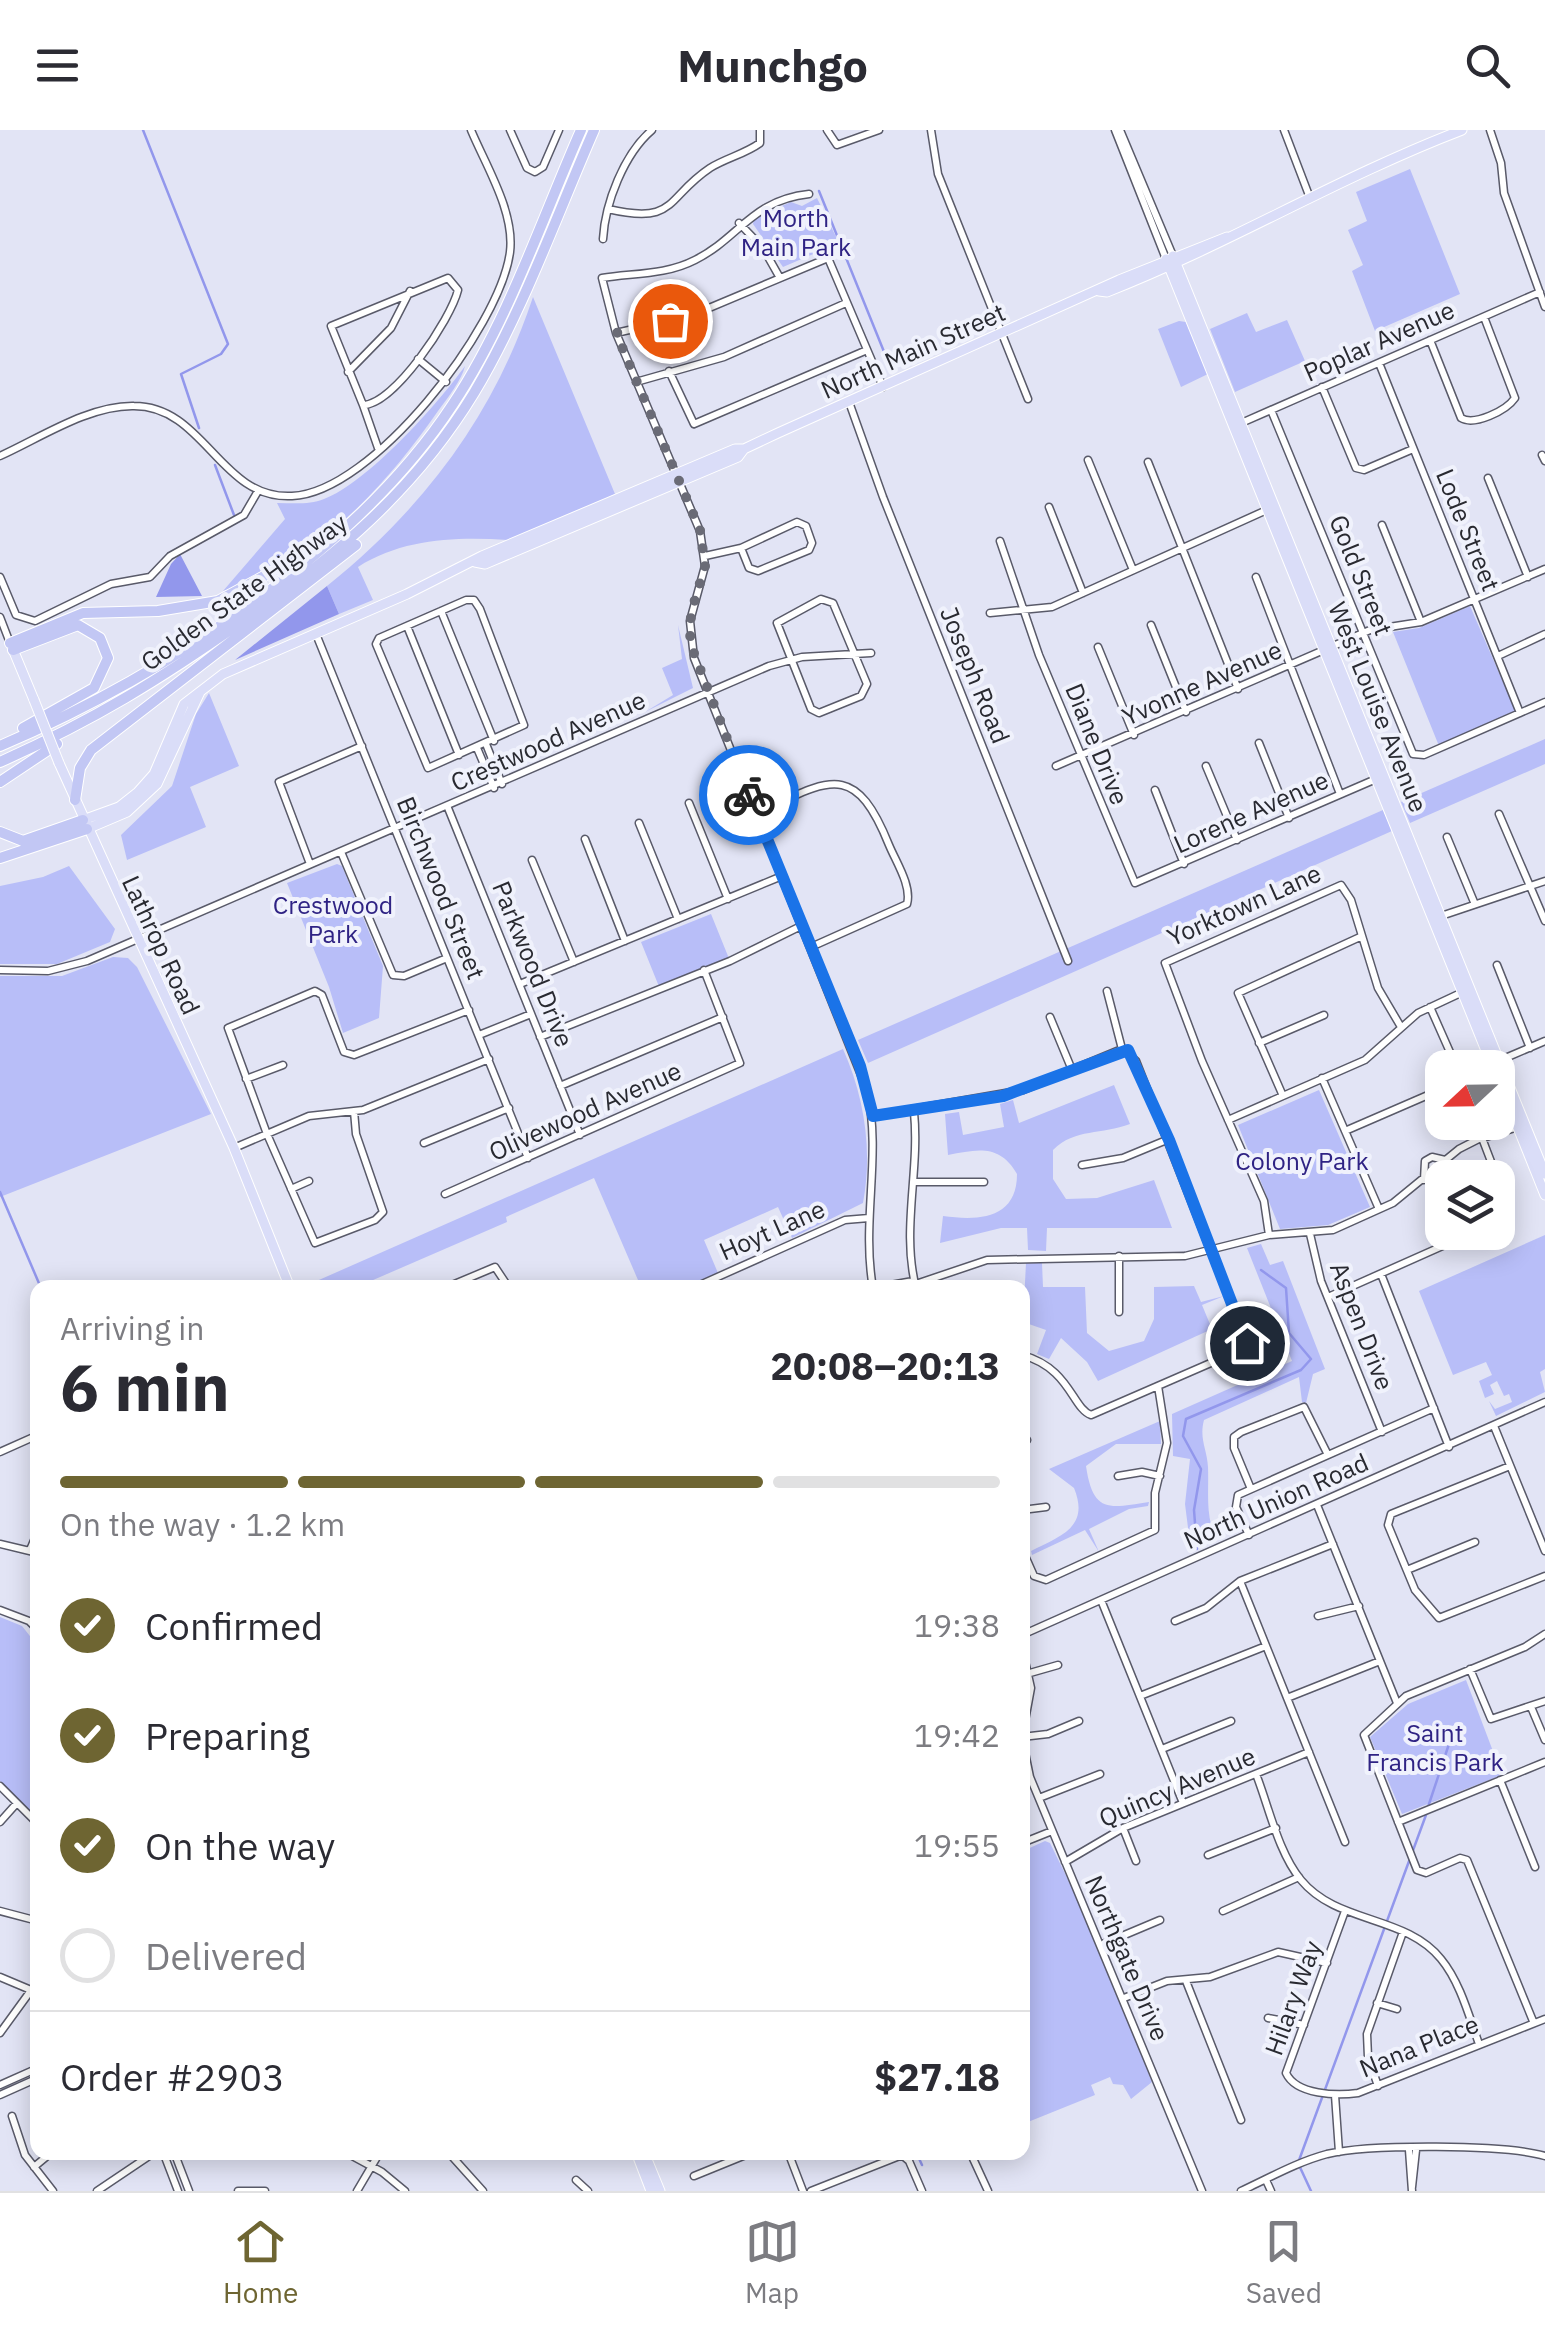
<!DOCTYPE html>
<meta charset="utf-8">
<style>
:root{--surface:#fff;--page:#f2f2f3;--text:#2b2b33;--muted:#7c7c81;--line:#e1e1e2;--accent:#6e6532}
body{margin:0;font-family:"IBM Plex Sans",sans-serif;background:var(--page);color:var(--text);height:100vh;display:flex;flex-direction:column;font-size:38px;white-space:nowrap}
*{box-sizing:border-box;margin:0}
p{font-size:32px;color:var(--muted)}
.icon{flex:none;width:55px;height:55px;fill:none;stroke:currentColor;stroke-width:2;stroke-linecap:round;stroke-linejoin:round}
.map{position:relative;flex:1;overflow:hidden}
.details{position:absolute;left:30px;top:1150px;width:1000px;height:880px;display:flex;flex-direction:column;background:var(--surface);border-radius:20px;box-shadow:0 5px 25px #0003}
.details>*{flex:none}
.needle{width:65px;rotate:248deg}
.controls{position:absolute;left:1425px;top:920px;display:grid;gap:20px}
.controls a{display:grid;place-items:center;width:90px;height:90px;border-radius:20px;background:var(--surface);box-shadow:0 5px 25px #0003;font-size:50px}
.pin{position:absolute;display:grid;place-items:center;width:85px;height:85px;color:#fff;margin:-42px;border:5px solid #fff;border-radius:50%;box-shadow:0 2px 10px #0007}
.courier{position:absolute;display:grid;place-items:center;width:100px;height:100px;margin:-50px;border:8px solid #1a73e8;border-radius:50%;background:#fff;color:#222;box-shadow:0 2px 12px #0007}
.overview em{font-style:normal;font-weight:700}
.overview div{display:flex;flex-direction:column-reverse}
.overview{display:flex;align-items:center;justify-content:space-between;height:170px;padding:0 30px}
h1{font-size:65px;font-weight:700;line-height:75px}
.bar{display:grid;grid-template-columns:repeat(4,1fr);gap:15px 10px;align-content:center;height:120px;padding:0 30px}
.bar i{height:12px;border-radius:8px;background:var(--line)}
.bar .active{background:var(--accent)}
.bar p{grid-column:span 4}
.line{display:flex;align-items:center;gap:25px;padding:0 30px;border-top:2px solid var(--line)}
.line div{flex:1}
ol{padding:0 30px;list-style:none}
li{display:flex;align-items:center;gap:30px;height:110px}
li p{margin-inline-start:auto}
li .icon{padding:10px;border-radius:50%;background:var(--accent);color:#fff;stroke-width:4}
li:last-child{color:var(--muted)}
li i{width:55px;height:55px;border:5px solid var(--line);border-radius:50%}
header{display:flex;justify-content:space-between;align-items:center;height:130px;padding:0 30px;background:var(--surface);font-size:45px;font-weight:700}
.dock{display:flex;justify-content:space-around;align-items:center;height:140px;border-top:2px solid var(--line);background:var(--surface);font-size:28px;color:var(--muted)}
.dock a{display:grid;justify-items:center;gap:5px}
.dock .active{color:var(--accent)}
.map>svg:first-child{display:block}
.green{fill:#b8bef8}
.water{fill:#9297ec}
.lines{fill:none;stroke-linecap:round;stroke-linejoin:round}
.stream{stroke:#9297ec;stroke-width:2.5}
.minor-casing{stroke:#595a69;stroke-width:9}
.major-casing{stroke:#fff;stroke-width:11}
.highway-casing{stroke:#fff;stroke-width:12}
.minor{stroke:#fff;stroke-width:6}
.major{stroke:#daddf8;stroke-width:9}
.highway{stroke:#c2c7f4;stroke-width:10}
.major-bridge-casing{stroke:#fff;stroke-width:11;stroke-linecap:butt}
.major-bridge{stroke:#daddf8;stroke-width:9}
.done{stroke:#6a6b76;stroke-width:10;stroke-dasharray:0 18}
.route{stroke:#1a73e8;stroke-width:12}
.labels{text-anchor:middle;stroke-width:8;stroke-linejoin:round;paint-order:stroke}
.park-label{font-size:25px;fill:#2f2384;stroke:#f0f2fc}
.street-label{font-size:25px;fill:#292a31;stroke:#f0f2fc}
</style>
<header><svg class="icon" aria-label="menu" viewBox="0 0 24 24"><path d="M4 6h16M4 12h16M4 18h16"/></svg>Munchgo<svg class="icon" aria-label="search" viewBox="0 0 24 24"><circle cx="10" cy="10" r="6"/><path d="M15 15l6 6"/></svg></header>
<div class="map">
<svg width="1545" height="2061" viewBox="0 0 1545 2061">
<rect width="100%" height="100%" fill="#e2e4f5"/>
<path class="green" d="M1410,39L1460,164L1375,201L1352,141L1363,135L1348,100L1367,91L1356,62Z
M817,68L839,113L783,137L753,94L754,88L791,72L802,76Z
M533,167L615,364C598,372 520,410 508,410C457,407 404,408 358,437L373,470L339,484L327,456C424,378 494,285 533,167Z
M1247,183L1256,202L1287,190L1305,231L1235,262L1210,199Z
M1179,191L1186,192L1208,244L1181,257L1158,199Z
M465,236C462,249 448,268 438,281C386,356 315,434 223,461L285,389L277,373C293,373 309,375 324,369C367,353 438,274 465,236Z
M1470,476L1516,582L1439,616L1393,502L1419,498Z
M678,495L693,558L645,582L673,565L662,538L682,529Z
M209,563L239,636L190,657L206,697L127,730L121,705L172,656L196,584Z
M1545,609V634L1410,693L1401,672Z
M1383,680L1392,701L868,933L858,910Z
M337,734L342,736L383,836L379,888L343,903L329,857L287,753Z
M69,736L115,799L110,812L57,834H0V756L43,747Z
M711,784L730,831L660,859L641,812Z
M113,827L128,828L137,837L211,984L0,1067V846H62Z
M843,919C864,966 873,1020 863,1073L792,1108L778,1077L704,1110L718,1143L686,1157H641L594,1048L506,1087L507,1092L357,1157H303Z
M1114,955L1130,994C1102,1005 1075,998 1053,1020V1049L1066,1069L1097,1068L1154,1050L1172,1098H1047L1046,1121L1028,1120L1027,1098H1001L940,1113L943,1086C979,1091 1017,1089 1017,1044C1000,1014 978,1019 948,1025L945,984L959,982L963,1005L1004,997L1000,974L1013,970L1019,993Z
M1319,960L1370,1077L1328,1095L1280,1099L1238,995Z
M1545,1105V1239L1540,1242L1545,1262L1496,1286L1489,1271L1495,1279L1512,1272L1509,1264L1504,1266L1497,1251L1490,1255L1494,1264L1485,1268L1479,1251L1492,1245L1486,1232L1453,1245L1419,1161Z
M1261,1114L1270,1135L1283,1131L1325,1239L1313,1244L1306,1273L1302,1272L1299,1247L1204,1290C1199,1309 1207,1319 1208,1337C1209,1365 1205,1383 1216,1410L1191,1421L1185,1374L1190,1329L1173,1326L1172,1284L1292,1231L1247,1118Z
M1026,1133H1042L1043,1157H1085L1087,1203L1109,1221L1144,1211L1154,1189V1157L1194,1156L1201,1172L1224,1166L1202,1175L1212,1199L1098,1251L1087,1232L1061,1208L1049,1229L1037,1224L1046,1200L1023,1192Z
M1160,1291L1161,1314H1116L1086,1336C1093,1384 1109,1378 1149,1372L1148,1376L1129,1379L1089,1399L1099,1422L1085,1400L1032,1425L1031,1421C1061,1406 1090,1397 1074,1358L1049,1339Z
M0,1487L22,1496L37,1515V1687L0,1651Z
M1466,1550L1502,1645L1402,1684L1370,1607L1408,1574Z
M1045,1711L1050,1713L1083,1780L1152,1952L1131,1969L1123,1955L1113,1954L1110,1947L1091,1955L1095,1965L1023,1994V1721Z"/>
<path class="water" d="M180,424L202,466L156,467L171,434Z
M327,456L339,484L235,530Z"/>
<g class="lines">
<path class="stream" d="M143,0L228,214L221,224L181,244L199,298
M819,61L891,239
M215,335L234,385
M0,1062L41,1158
M1197,1419L1194,1380L1201,1339L1183,1306L1186,1289L1301,1240L1311,1229L1289,1203L1286,1158L1261,1140
M1428,1677L1451,1608
M916,2022L922,2035
M1311,2061L1298,2033L1426,1685"/>
<defs>
<path id="minor" d="M510,0L527,38L535,42L543,37L559,0
M827,0L837,15L879,0
M931,0L938,44L1028,269
M1115,0L1166,129
M1120,0L1173,126
M1284,0L1310,68
M1490,0L1501,33L1504,63L1545,177
M809,64C752,70 739,108 695,130C666,145 634,143 602,148L616,203L700,401L705,436L690,491L694,528L867,960C882,1026 861,1091 873,1158
M608,79C677,95 665,68 710,38C726,28 745,24 760,13V0
M739,93L763,118L780,148
M603,109C605,73 624,24 652,0
M448,148L458,160C451,189 394,275 363,275L331,196Z
M616,203L690,186L828,128L883,257
M1430,210L1461,288C1474,296 1506,281 1515,268L1484,187
M418,229L446,252
M1379,233L1520,583
M669,241L694,294L867,220
M348,242L391,198L410,161
M636,252L724,227L846,173
M1322,257L1356,338L1364,340L1413,319
M849,272L883,367L1068,831
M363,275L378,318
M1271,280L1413,624L1424,625L1545,572
M1239,294L1540,162
M1542,325L1545,331
M0,326C40,308 89,275 134,276C205,276 220,370 292,366C372,363 500,198 510,122C515,82 486,36 471,0
M1088,330L1133,440
M1148,332L1238,559
M1488,348L1528,447
M1049,377L1083,463
M797,392L806,396L812,413L809,420L758,441L749,438L741,418Z
M1382,395L1421,492
M1000,411L1039,525L1135,753L1376,649
M705,426L741,418
M0,447L16,485L35,491L111,454L150,447L170,426L244,385L258,361
M1256,447L1340,664
M821,469L833,473L867,554L861,566L819,583L811,579L777,493Z
M466,470H474L480,479L524,595L428,638L376,514L379,508Z
M441,481L494,611
M990,483L1052,477L1269,379
M0,487L10,513
M1151,495L1186,582
M407,496L459,625
M316,504L528,1028
M1098,517L1134,605
M1498,526L1545,504
M1259,613L1289,688
M486,614L502,654
M477,618L494,658
M1056,636L1370,500L1421,492L1545,439
M1206,636L1237,710
M1155,660L1184,734
M689,673L728,769
M448,678L580,1005
M756,683C828,651 854,628 889,715C896,732 912,756 907,774L811,817
M1499,684L1545,791
M639,693L678,789
M1447,707L1474,772
M585,709L625,811
M341,722L393,845L404,846L447,828
M532,730L574,832
M310,734L279,652L362,616
M1438,787L1545,751
M1497,835L1530,918
M0,840L48,841L87,831L769,536L802,527L871,523
M520,854L782,746
M1107,861L1122,919
M1430,877L1457,938
M1050,887L1072,940
M479,905L531,884
M540,907L730,831L803,795
M1259,913L1324,885
M1496,932L1545,911
M1322,948L1379,1079
M246,949L283,935
M560,956L723,887
M1283,966L1238,863L1360,807
M354,981L356,1004L383,1082L375,1090L315,1113L267,1004L228,898L315,861L322,865L344,922L354,925L469,880
M914,982C920,1041 901,1100 916,1158
M873,986L1023,960L1122,919
M1228,990L1365,930L1418,883L1465,861
M1345,1001L1442,959
M1482,1008L1508,1076L1506,1087L1498,1092
M1483,1008L1518,997
M424,1013L509,978
M234,1018L309,986L363,980L489,929
M1082,1035L1123,1028L1169,1009
M1424,1050L1425,1031L1432,1027L1445,1030
M916,1052H984
M291,1059L309,1051
M445,1064L740,933L704,840
M1310,1104L1321,1151L1382,1302
M1269,1105L1264,1071L1202,931L1165,833L1341,755L1351,770L1378,858L1401,897
M1381,1144L1449,1317
M445,1158L495,1137L509,1158
M693,1158L845,1090L869,1088
M874,1158L913,1151
M904,1158L987,1130L1185,1126L1269,1105L1333,1100L1393,1073L1459,1019L1516,990
M1328,1167L1474,1102
M1119,1182V1126
M1022,1225C1070,1238 1072,1278 1091,1285L1236,1222L1247,1213L1136,931L1122,919
M1494,1296L1545,1421
M1022,1303L1027,1310
M0,1322L38,1305
M1510,1336L1391,1384L1388,1395L1415,1460L1439,1488L1545,1446
M1118,1346L1142,1342L1160,1346
M1251,1359L1234,1318V1307L1241,1302L1304,1277L1328,1325
M1317,1375L1397,1573
M1022,1380L1046,1377
M1249,1405L1236,1377L1238,1365L1434,1278
M0,1414L38,1423
M1022,1419L1034,1446L1046,1450L1155,1400V1363L1167,1313L1158,1256
M30,1420L38,1401
M1407,1440L1475,1412
M1240,1451L1345,1712
M1101,1470L1183,1673
M0,1480L29,1491L38,1500
M1318,1486L1359,1476
M1175,1491L1206,1478L1240,1451L1333,1414
M1022,1505L1545,1272
M1022,1518L1031,1558L1022,1607
M1470,1539L1491,1589L1545,1571
M1030,1543L1058,1535
M1140,1566L1266,1516
M1287,1568L1380,1531
M1531,1577L1545,1610
M1022,1607L1048,1604L1079,1591
M1022,1608L1030,1647L1202,2061
M1162,1619L1231,1591
M1256,1644C1269,1677 1278,1722 1301,1750C1337,1794 1406,1785 1441,1829C1460,1852 1469,1886 1479,1914
M1500,1650L1535,1737
M0,1656L38,1694
M1039,1668L1100,1644
M0,1692L17,1673
M1398,1692L1545,1632
M1123,1698L1136,1731
M1022,1713L1052,1701
M1208,1725L1276,1698
M1065,1732L1123,1698L1309,1622
M0,1781L38,1791
M1223,1781L1299,1747
M1345,1781L1286,1943C1296,1965 1337,1966 1358,1963L1545,1889
M1103,1814L1160,1790
M0,1847L38,1863
M1186,1851L1241,1990
M1124,1868L1167,1851L1210,1847L1278,1822L1327,1833
M1377,1873L1397,1879
M1268,1888L1304,1895
M1533,1891L1467,1730L1460,1728L1426,1743L1417,1740L1364,1605L1406,1566L1525,1517L1545,1504
M0,1903L32,1859
M0,1955L38,1938
M1378,1956L1368,1927L1367,1904L1403,1802
M0,1965L38,1948
M1335,1965L1339,2022
M12,1986L25,2025L53,2061
M1409,2020L1412,2061
M163,2022L178,2061
M174,2022L189,2061
M345,2022L382,2042L405,2061
M448,2022L483,2061
M788,2022L803,2061
M970,2022L988,2061
M34,2037L52,2022
M694,2046L753,2022
M576,2050L588,2061
M1266,2050L1271,2061
M1412,2057L1416,2020
M97,2061L155,2022
M238,2061H265
M357,2061L380,2022
M811,2061L902,2025L909,2031L922,2061
M1241,2061C1269,2048 1297,2032 1327,2024C1369,2014 1504,2014 1545,2026"/>
<path id="major" d="M1173,126L1545,1044
M1166,129L1493,938
M1099,161L1107,162C1229,114 1339,47 1462,0
M475,432L485,434L738,327L744,319L778,303L1119,150L1227,107
M12,517L34,570
M59,633L234,1018L290,1158
M83,690L119,677L138,662L154,644L184,574L223,544L407,464L482,426L735,319H744
M87,699L127,682L157,654L200,562
M1498,948L1545,1065
M636,2022L651,2061
M644,2022L660,2061"/>
<path id="highway" d="M10,513L83,483L158,481L218,471L305,424
M13,520L78,495L100,508L108,528L94,558L23,598
M0,616C161,547 356,422 453,274C508,191 541,91 581,0
M0,632C94,590 159,550 243,491C335,427 415,360 474,263C523,181 556,87 594,0
M0,652L57,614
M75,670L80,638L91,620L356,415
M0,702L23,711L83,690
M0,728L87,699"/>
</defs>
<use href="#minor" class="minor-casing"/>
<use href="#major" class="major-casing"/>
<use href="#highway" class="highway-casing"/>
<use href="#minor" class="minor"/>
<use href="#major" class="major"/>
<use href="#highway" class="highway"/>
<defs>
<path id="major-bridge" d="M34,570L59,633"/>
</defs>
<use href="#major-bridge" class="major-bridge-casing"/>
<use href="#major-bridge" class="major-bridge"/>
</g>
<g class="lines">
<path class="done" d="M670,191L616,203L700,400L705,436L691,483L690,513L749,665"/>
<path class="route" d="M749,665L860,936L873,986L1003,966L1128,920L1169,1010L1247,1213"/>
</g>
<g class="labels">
<g class="park-label">
<text x="796" y="97">Morth<tspan x="796" dy="29">Main Park</tspan></text>
<text x="333" y="784">Crestwood<tspan x="333" dy="29">Park</tspan></text>
<text x="1302" y="1040">Colony Park</text>
<text x="1435" y="1612">Saint<tspan x="1435" dy="29">Francis Park</tspan></text>
</g>
<g class="street-label">
<text transform="translate(1379 211) rotate(-24)" y="9">Poplar Avenue</text>
<text transform="translate(913 221) rotate(-24)" y="9">North Main Street</text>
<text transform="translate(1468 400) rotate(68)" y="9">Lode Street</text>
<text transform="translate(1361 445) rotate(68)" y="9">Gold Street</text>
<text transform="translate(244 462) rotate(-36)" y="9">Golden State Highway</text>
<text transform="translate(975 545) rotate(68)" y="9">Joseph Road</text>
<text transform="translate(1202 553) rotate(-24)" y="9">Yvonne Avenue</text>
<text transform="translate(1378 577) rotate(68)" y="9">West Louise Avenue</text>
<text transform="translate(548 611) rotate(-24)" y="9">Crestwood Avenue</text>
<text transform="translate(1097 614) rotate(68)" y="9">Diane Drive</text>
<text transform="translate(1251 682) rotate(-24)" y="9">Lorene Avenue</text>
<text transform="translate(441 758) rotate(68)" y="9">Birchwood Street</text>
<text transform="translate(1244 775) rotate(-24)" y="9">Yorktown Lane</text>
<text transform="translate(161 815) rotate(65)" y="9">Lathrop Road</text>
<text transform="translate(533 834) rotate(68)" y="9">Parkwood Drive</text>
<text transform="translate(585 981) rotate(-24)" y="9">Olivewood Avenue</text>
<text transform="translate(772 1100) rotate(-24)" y="9">Hoyt Lane</text>
<text transform="translate(1362 1196) rotate(69)" y="9">Aspen Drive</text>
<text transform="translate(1276 1371) rotate(-24)" y="9">North Union Road</text>
<text transform="translate(1177 1657) rotate(-23)" y="9">Quincy Avenue</text>
<text transform="translate(1127 1828) rotate(67)" y="9">Northgate Drive</text>
<text transform="translate(1293 1868) rotate(-70)" y="9">Hilary Way</text>
<text transform="translate(1419 1916) rotate(-22)" y="9">Nana Place</text>
</g>
</g>
</svg>
<div class="controls">
<a><svg class="needle" viewBox="-14 -14 28 28"><path d="M0-13l5 13h-10z" fill="#e53935"/><path d="M0 13l5-13h-10z" fill="#7c7c81"/></svg></a>
<a><svg class="icon" aria-label="layers" viewBox="0 0 24 24"><path d="M12 4l9 5-9 5-9-5zM3 14l9 5 9-5"/></svg></a>
</div>
<div class="pin" style="left:670px;top:191px;background:#ea580c"><svg class="icon" aria-label="bag" viewBox="0 0 24 24"><path d="M5 8h14l-1 12H6zM9 8a3 3 0 0 1 6 0"/></svg></div>
<div class="pin" style="left:1247px;top:1213px;background:#1f2937"><svg class="icon" aria-label="home" viewBox="0 0 24 24"><path d="M3 11l9-7 9 7M6 9v11h12V9"/></svg></div>
<div class="courier" style="left:749px;top:665px"><svg class="icon" aria-label="bike" viewBox="0 0 24 24"><circle cx="6" cy="16" r="4"/><circle cx="18" cy="16" r="4"/><path d="M6 16l4-8h5l3 8M10 8l3 8H6M13 5h3"/></svg></div>
<section class="details">
<div class="overview"><div><h1>6 min</h1><p>Arriving in</p></div><em>20:08–20:13</em></div>
<div class="bar"><i class="active"></i><i class="active"></i><i class="active"></i><i></i><p>On the way · 1.2 km</p></div>
<ol>
<li><svg class="icon" aria-label="check" viewBox="0 0 24 24"><path d="M5 12l5 5 9-10"/></svg>Confirmed<p>19:38</p></li>
<li><svg class="icon" aria-label="check" viewBox="0 0 24 24"><path d="M5 12l5 5 9-10"/></svg>Preparing<p>19:42</p></li>
<li><svg class="icon" aria-label="check" viewBox="0 0 24 24"><path d="M5 12l5 5 9-10"/></svg>On the way<p>19:55</p></li>
<li><i></i>Delivered</li>
</ol>
<div class="line" style="height:130px"><div>Order #2903</div><b>$27.18</b></div>
</section>
</div>
<nav class="dock">
<a class="active"><svg class="icon" aria-label="home" viewBox="0 0 24 24"><path d="M3 11l9-7 9 7M6 9v11h12V9"/></svg>Home</a>
<a><svg class="icon" aria-label="map" viewBox="0 0 24 24"><path d="M3 6l6-2 6 2 6-2v14l-6 2-6-2-6 2zM9 4v14M15 6v14"/></svg>Map</a>
<a><svg class="icon" aria-label="saved" viewBox="0 0 24 24"><path d="M7 4h10v16l-5-4-5 4z"/></svg>Saved</a>
</nav>
